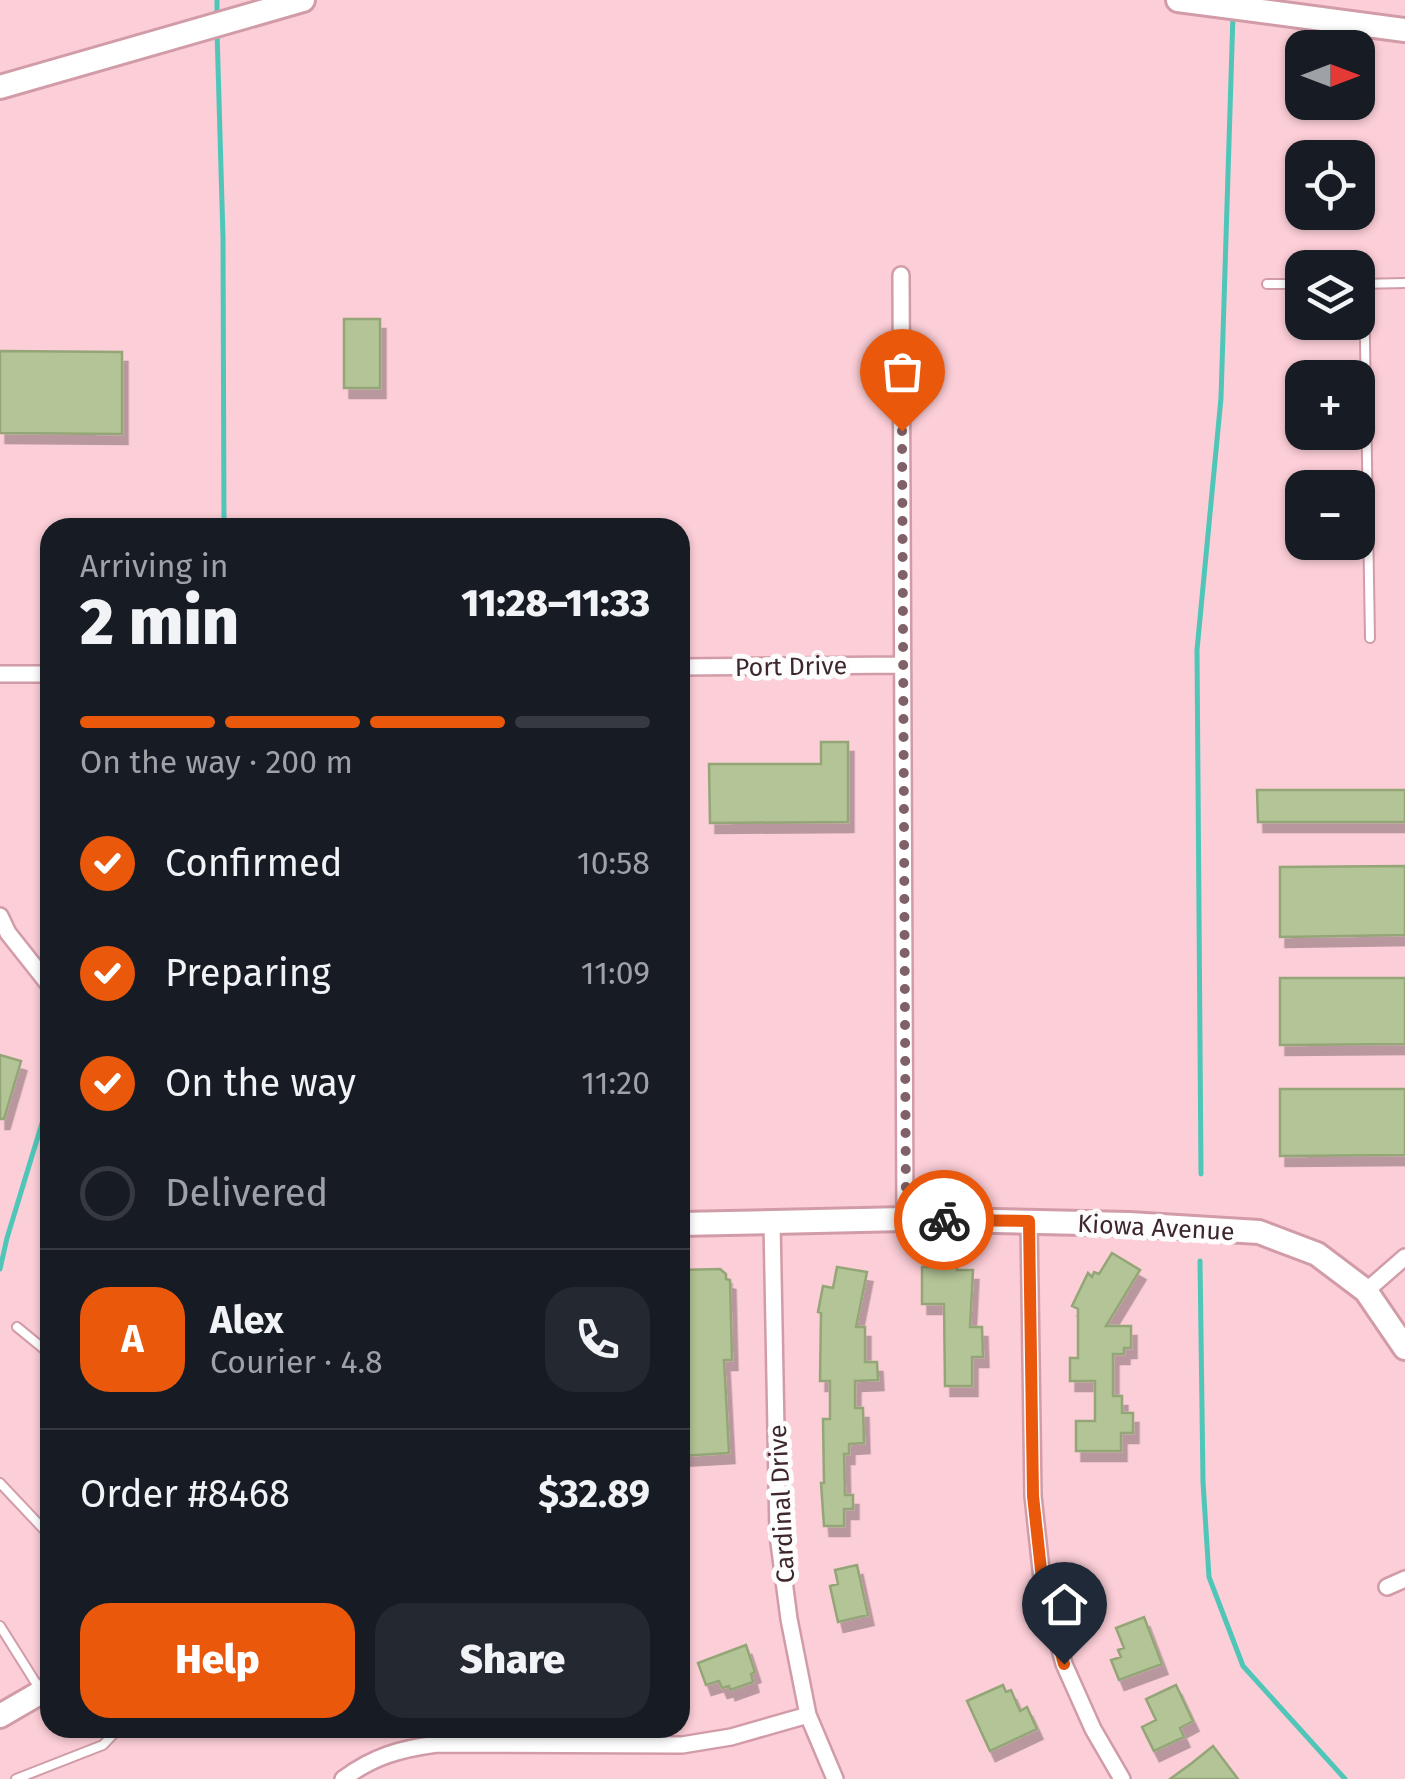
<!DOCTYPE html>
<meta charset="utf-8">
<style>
:root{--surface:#171b24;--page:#242831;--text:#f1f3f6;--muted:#9ea1a6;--line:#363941;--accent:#ea580c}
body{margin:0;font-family:"Fira Sans",sans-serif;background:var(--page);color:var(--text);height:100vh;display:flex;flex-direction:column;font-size:38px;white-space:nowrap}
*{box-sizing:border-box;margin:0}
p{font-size:32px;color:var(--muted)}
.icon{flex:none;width:55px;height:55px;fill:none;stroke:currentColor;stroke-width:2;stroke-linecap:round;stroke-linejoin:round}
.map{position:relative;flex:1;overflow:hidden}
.sheet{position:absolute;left:40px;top:518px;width:650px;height:1220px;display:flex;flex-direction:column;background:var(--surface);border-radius:30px;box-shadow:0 2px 8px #0004}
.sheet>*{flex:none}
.needle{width:65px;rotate:90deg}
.controls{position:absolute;left:1285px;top:30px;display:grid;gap:20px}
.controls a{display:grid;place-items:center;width:90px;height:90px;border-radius:20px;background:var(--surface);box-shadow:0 2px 8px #0004;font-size:50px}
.pin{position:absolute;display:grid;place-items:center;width:85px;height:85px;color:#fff;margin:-102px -42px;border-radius:50% 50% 50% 0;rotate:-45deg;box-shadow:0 0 10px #0007}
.pin .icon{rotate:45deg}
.courier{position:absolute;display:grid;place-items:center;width:100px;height:100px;margin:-50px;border:8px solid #ea580c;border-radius:50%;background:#fff;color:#222;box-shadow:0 2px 12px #0007}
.head em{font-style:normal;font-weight:800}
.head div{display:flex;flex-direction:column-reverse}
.head{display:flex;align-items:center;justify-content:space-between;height:170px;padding:0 40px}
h1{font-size:65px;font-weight:800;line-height:75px}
.bar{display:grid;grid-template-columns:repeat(4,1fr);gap:15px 10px;align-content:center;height:120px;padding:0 40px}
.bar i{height:12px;border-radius:8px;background:var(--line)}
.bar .on{background:var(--accent)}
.bar p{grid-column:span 4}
.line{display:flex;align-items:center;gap:25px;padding:0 40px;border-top:2px solid var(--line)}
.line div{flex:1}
.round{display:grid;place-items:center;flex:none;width:105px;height:105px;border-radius:30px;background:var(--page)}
ol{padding:0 40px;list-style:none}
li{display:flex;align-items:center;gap:30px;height:110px}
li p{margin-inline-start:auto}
li .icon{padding:10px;border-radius:50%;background:var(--accent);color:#fff;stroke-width:4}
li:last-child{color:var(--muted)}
li i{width:55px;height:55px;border:5px solid var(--line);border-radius:50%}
.primary-button{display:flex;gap:20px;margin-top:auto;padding:20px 40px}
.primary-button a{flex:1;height:115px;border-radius:30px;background:var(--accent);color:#fff;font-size:40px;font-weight:800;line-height:115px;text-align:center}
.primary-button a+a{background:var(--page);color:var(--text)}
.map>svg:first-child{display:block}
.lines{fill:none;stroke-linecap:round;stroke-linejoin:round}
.stream{stroke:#50c6b9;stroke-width:5}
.building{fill:#b3c496;stroke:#94a578;stroke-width:2.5;filter:url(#shadow)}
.lane-casing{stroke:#d19ca7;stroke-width:12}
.street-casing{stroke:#d19ca7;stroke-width:20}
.secondary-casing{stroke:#d19ca7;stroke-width:28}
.lane{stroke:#fff;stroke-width:8}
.street{stroke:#fff;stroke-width:15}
.secondary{stroke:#fff;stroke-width:22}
.done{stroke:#806168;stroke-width:10;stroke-dasharray:0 18}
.route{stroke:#ea580c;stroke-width:12}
.labels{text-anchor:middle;stroke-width:10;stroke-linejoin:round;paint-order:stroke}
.street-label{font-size:25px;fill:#3d272c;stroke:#fdfdfd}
</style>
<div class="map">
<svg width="1405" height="1779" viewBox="0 0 1405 1779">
<defs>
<filter id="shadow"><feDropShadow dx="5.5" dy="10" stdDeviation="0" flood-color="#0004"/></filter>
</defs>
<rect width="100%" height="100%" fill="#fcced7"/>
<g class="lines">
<path class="stream" d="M217,0V20
M217,31L223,238L224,528
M1201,1174L1197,650L1221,398L1233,14
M1200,1261L1203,1482L1209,1577L1243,1666L1345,1779
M0,1269L7,1238L50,1097"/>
</g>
<path class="building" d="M344,319H380V388H344Z
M0,351L122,352V434L0,433Z
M821,742H848V822L710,823L709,764H821Z
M1257,790H1405V822H1258Z
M1405,866V935L1280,937V867Z
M1280,978H1405V1044L1280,1045Z
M0,1055L21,1061L4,1119H0Z
M1280,1089H1405V1155L1280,1156Z
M1112,1253L1140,1270L1106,1326H1131V1348H1124V1354H1113V1396H1122V1413H1133V1433H1121V1451H1076V1421H1095V1381H1070V1358H1078V1309L1072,1306L1088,1273L1092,1277L1094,1272L1099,1274Z
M837,1267L867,1272L856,1327H865V1362H877L878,1380L855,1381V1408H863L864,1443L849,1444V1454H844L845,1495H853V1509H844V1526H824L821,1483H824L823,1419H830V1381H820L821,1313L818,1312L823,1286L833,1288Z
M922,1267H957V1270H973L970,1327H982L983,1357H972V1386H945L944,1304H922Z
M720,1269L726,1274V1279L730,1280L732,1360H724L729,1453L680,1456V1424L683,1423L682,1361H680V1270Z
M857,1565L868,1615L838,1622L830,1586L838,1584L835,1570Z
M1144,1617L1162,1664L1119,1680L1111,1660L1121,1657L1118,1650L1124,1648L1116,1628Z
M746,1645L755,1672L751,1674L753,1682L730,1690L729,1686L722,1688L719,1681L706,1685L698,1663Z
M1003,1685L1006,1692L1011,1690L1020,1711L1027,1707L1037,1729L990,1751L967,1701Z
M1176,1685L1193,1721L1180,1728L1184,1737L1154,1751L1142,1727L1156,1720L1146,1699Z
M1213,1746L1238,1779H1170L1192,1763Z"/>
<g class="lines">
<defs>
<path id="lane" d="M1267,284H1302
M1358,284L1405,283
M1364,284L1370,638
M17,1327L50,1354
M0,1483L50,1536
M0,1626L39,1688
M16,1779L103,1745L119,1728"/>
<path id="street" d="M901,275L905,1219
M680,667L902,665
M0,674H50
M0,916L8,933L50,986
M1029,1221L1033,1496L1043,1588L1064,1664L1093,1729L1122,1779
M772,1222L778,1535L789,1619L808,1715L835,1779
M1366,1291L1405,1257
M1387,1587L1405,1579
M343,1779C374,1756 400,1749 437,1744L682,1745L731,1737L808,1715"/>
<path id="secondary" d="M1178,0L1405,30
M0,87L303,0
M680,1224L905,1219L1129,1224L1259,1232L1317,1254L1366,1291L1405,1348
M0,1716L50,1687"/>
</defs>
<use href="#lane" class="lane-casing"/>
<use href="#street" class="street-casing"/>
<use href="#secondary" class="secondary-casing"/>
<use href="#lane" class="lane"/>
<use href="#street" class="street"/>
<use href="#secondary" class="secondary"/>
</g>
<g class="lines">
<path class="done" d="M902,431L906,1219L944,1220"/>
<path class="route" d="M944,1220L1029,1221L1033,1496L1043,1588L1064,1664"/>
</g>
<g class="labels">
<g class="street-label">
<text transform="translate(791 666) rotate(-1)" y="9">Port Drive</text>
<text transform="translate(1156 1227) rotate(3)" y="9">Kiowa Avenue</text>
<text transform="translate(781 1504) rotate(-93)" y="9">Cardinal Drive</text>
</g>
</g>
</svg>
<div class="controls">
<a><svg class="needle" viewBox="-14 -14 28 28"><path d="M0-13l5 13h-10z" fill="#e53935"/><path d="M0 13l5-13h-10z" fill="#9ea1a6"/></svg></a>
<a><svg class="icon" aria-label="locate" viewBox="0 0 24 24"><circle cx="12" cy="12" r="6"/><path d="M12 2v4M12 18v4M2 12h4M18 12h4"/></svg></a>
<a><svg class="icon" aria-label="layers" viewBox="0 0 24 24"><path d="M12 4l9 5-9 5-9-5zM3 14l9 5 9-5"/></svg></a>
<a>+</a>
<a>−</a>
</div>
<div class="pin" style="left:902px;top:431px;background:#ea580c"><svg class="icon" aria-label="bag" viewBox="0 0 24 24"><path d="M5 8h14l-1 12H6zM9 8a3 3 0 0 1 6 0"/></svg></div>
<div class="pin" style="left:1064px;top:1664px;background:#1f2937"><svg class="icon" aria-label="home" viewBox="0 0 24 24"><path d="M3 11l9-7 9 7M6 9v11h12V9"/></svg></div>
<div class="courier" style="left:944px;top:1220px"><svg class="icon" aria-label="bike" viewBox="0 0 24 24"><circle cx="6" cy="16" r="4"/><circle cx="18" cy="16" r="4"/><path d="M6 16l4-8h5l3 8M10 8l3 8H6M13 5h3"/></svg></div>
<section class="sheet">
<div class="head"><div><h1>2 min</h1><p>Arriving in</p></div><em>11:28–11:33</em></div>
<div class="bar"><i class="on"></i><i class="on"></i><i class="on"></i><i></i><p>On the way · 200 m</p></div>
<ol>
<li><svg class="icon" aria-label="check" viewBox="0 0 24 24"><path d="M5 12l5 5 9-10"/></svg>Confirmed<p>10:58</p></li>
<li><svg class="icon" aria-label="check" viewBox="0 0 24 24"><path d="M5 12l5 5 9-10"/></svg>Preparing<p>11:09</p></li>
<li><svg class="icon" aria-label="check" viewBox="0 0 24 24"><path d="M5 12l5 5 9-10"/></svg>On the way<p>11:20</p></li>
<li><i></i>Delivered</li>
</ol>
<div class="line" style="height:180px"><b class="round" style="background:var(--accent);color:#fff">A</b><div><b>Alex</b><p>Courier · 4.8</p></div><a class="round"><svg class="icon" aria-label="phone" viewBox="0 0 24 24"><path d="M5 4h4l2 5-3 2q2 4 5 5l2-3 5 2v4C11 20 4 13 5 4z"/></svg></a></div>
<div class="line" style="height:130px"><div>Order #8468</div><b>$32.89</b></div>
<div class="primary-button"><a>Help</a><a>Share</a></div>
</section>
</div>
